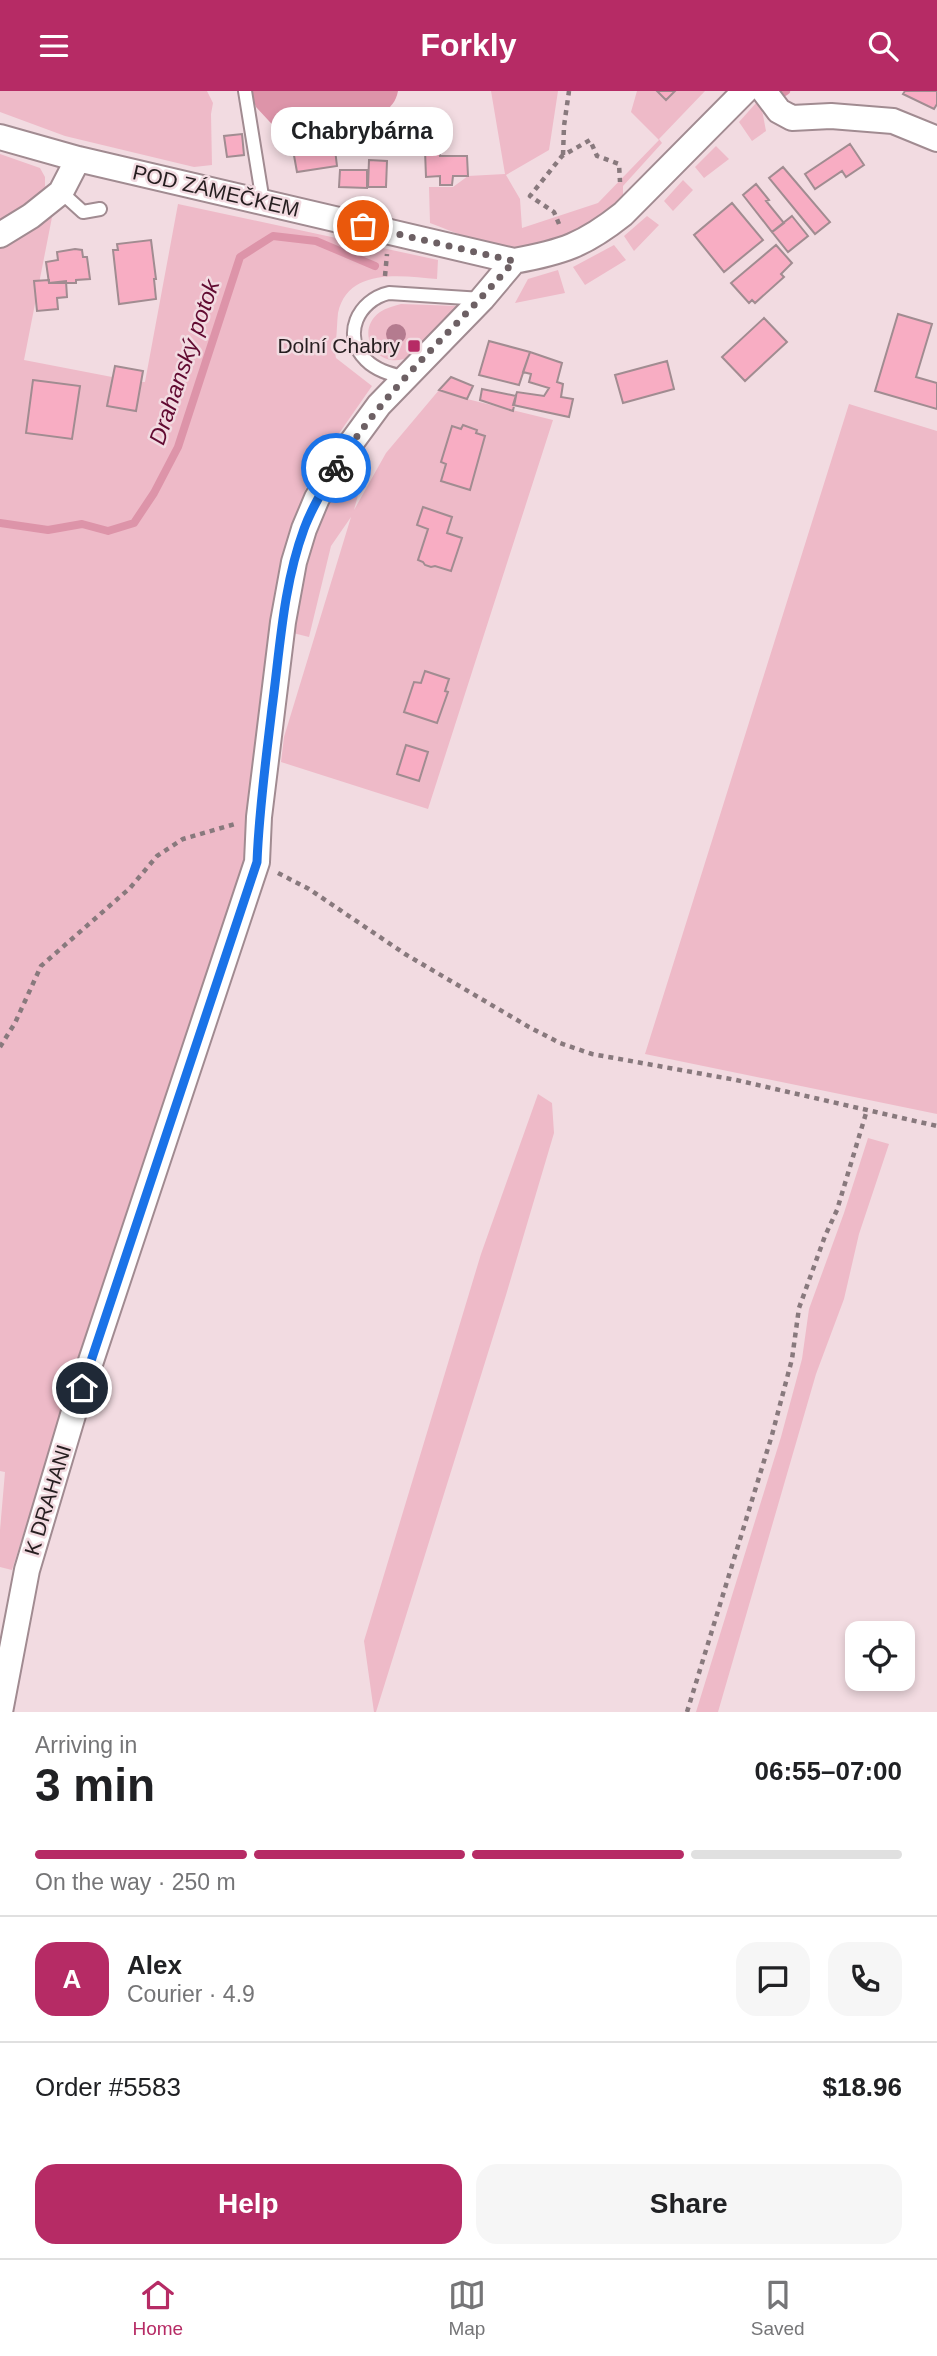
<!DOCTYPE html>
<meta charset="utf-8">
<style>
:root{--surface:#fff;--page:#f6f6f6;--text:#202124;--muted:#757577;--line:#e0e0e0;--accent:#b62b65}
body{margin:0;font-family:Arial,sans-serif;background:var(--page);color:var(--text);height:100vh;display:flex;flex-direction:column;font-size:26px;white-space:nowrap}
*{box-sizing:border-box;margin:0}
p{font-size:23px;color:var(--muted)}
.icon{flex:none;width:38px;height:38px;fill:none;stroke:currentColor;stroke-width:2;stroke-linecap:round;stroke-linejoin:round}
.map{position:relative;height:1621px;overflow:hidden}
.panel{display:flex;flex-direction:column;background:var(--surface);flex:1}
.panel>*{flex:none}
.fabs{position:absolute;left:845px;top:1530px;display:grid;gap:14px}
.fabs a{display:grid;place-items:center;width:70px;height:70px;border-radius:14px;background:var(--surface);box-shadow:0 4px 10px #0003;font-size:35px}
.pin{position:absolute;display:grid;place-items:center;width:60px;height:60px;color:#fff;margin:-30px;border:4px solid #fff;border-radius:50%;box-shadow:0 2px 7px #0007}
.courier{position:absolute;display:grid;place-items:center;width:70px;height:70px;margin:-35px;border:5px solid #1a73e8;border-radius:50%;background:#fff;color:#222;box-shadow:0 2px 9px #0007}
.bubble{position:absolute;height:49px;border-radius:21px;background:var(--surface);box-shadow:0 4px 10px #0003;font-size:23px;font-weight:700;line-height:49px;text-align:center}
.summary em{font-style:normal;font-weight:700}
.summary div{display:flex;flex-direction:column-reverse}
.summary{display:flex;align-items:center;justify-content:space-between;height:119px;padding:0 35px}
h1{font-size:46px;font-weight:700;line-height:52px}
.bar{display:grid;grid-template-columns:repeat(4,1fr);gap:10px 7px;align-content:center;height:84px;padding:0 35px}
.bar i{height:9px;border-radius:5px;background:var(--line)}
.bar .active{background:var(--accent)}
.bar p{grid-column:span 4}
.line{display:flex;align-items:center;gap:18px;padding:0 35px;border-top:2px solid var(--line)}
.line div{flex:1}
.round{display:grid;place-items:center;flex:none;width:74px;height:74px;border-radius:21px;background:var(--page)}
.cta{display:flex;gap:14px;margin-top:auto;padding:14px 35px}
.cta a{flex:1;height:80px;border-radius:21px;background:var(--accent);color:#fff;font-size:28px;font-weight:700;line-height:80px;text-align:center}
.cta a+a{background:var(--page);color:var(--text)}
header{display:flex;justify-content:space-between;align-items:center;height:91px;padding:0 35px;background:var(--accent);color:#fff;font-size:32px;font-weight:700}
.menu{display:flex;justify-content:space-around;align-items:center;height:98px;border-top:2px solid var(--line);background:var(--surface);font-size:19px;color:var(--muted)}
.menu a{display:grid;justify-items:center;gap:4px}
.menu .active{color:var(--accent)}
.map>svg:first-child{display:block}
.green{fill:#eebac8;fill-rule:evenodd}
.water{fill:#dd94a9}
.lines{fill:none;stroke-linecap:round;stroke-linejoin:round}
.stream{stroke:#dd94a9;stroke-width:8}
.building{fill:#f8adc3;stroke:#a18c91;stroke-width:2}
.service-casing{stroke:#a18b91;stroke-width:16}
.minor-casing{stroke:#a18b91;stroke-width:28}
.path{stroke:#88797d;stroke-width:4.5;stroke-dasharray:5 5;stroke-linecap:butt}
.service{stroke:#fff;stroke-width:12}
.minor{stroke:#fff;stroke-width:24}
.tree{fill:#b47b8f}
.done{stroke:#6d6064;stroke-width:7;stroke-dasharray:0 12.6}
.route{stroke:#1a73e8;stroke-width:9}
.poi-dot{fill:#b62b65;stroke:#f2dbe1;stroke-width:2.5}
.labels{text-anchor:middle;stroke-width:5;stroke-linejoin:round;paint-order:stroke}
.street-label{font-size:21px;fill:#261e20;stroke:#f2dbe1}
.poi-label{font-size:21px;fill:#261e20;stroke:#f2dbe1;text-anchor:end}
.water-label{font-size:23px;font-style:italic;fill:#610a31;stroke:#f2dbe1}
</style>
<header><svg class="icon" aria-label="menu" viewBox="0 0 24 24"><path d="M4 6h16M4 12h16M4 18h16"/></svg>Forkly<svg class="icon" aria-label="search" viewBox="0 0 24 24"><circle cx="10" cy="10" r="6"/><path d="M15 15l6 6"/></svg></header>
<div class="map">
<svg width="937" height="1621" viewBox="0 0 937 1621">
<rect width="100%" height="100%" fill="#f2dbe1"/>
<path class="green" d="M0,0H207L213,12L211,23L212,74L194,76L65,45L0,21Z
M491,0H558L549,59L506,84L520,108L522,137L598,112L659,49L631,21L637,0H657L666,9L675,0H705L659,48L662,52L623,95V108C590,136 553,160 507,156C482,154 454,141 430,132L429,96H453L468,85L505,83Z
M756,12L762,19L766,40L752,50L739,31Z
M716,55L729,68L704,87L695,76Z
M0,63L40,77L45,86V95L49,97L0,134Z
M683,89L693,99L673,120L664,110Z
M178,113L438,169L437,188C402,185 348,176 338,222C337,231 337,240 336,249L333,250L336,267L372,295L310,384L284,464L267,551L243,774L67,1305L12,1479L0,1476V1439L5,1381L0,1380V151L54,116L24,269L112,286L107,315L135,320L141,291H145ZM34,289L79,295L72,348L27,342Z
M647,125L659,134L634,160L624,145Z
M614,154L626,169L585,194L573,176Z
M558,179L565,202L515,212L528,188Z
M401,213L458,215C447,227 422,259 409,266C377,281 353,240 380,221C386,217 394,215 401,213Z
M439,299L467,308L553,329L428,718L281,671L284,646L351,426L331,455L309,546L293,542L302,475L322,419L342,385L358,404L354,419L386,362ZM452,335L461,338L463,335L477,339L475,382L470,398L441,390L446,373L441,371ZM423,416L452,426L435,475L431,476L425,474L423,471L428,438L417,434ZM425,581L448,602L437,632L404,621L414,591L421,592ZM406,654L428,661L419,690L397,683Z
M849,313L937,340V1023L645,963Z
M538,1003L552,1012L554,1042L506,1204L376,1621H374L364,1550L481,1163Z
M868,1047L889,1053L859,1143L844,1208L816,1283L718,1621H696L781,1346L802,1268L809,1218L844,1122Z"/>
<path class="water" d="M250,0H398C396,11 391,15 384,22C357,50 330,51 293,56L256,16Z"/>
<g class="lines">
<path class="stream" d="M783,2L786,0
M0,432L48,439L82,433L108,440L134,432L154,402L178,356L240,166L273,145L316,150L375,175"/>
</g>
<path class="building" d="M657,0H675L666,9Z
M905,0H937V13L934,18L903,3Z
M242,43L244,64L227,66L224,45Z
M334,51L337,75L297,81L293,59Z
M850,53L864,74L846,86L842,80L815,98L805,83Z
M425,59H440V65H467L468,85H453L452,94H440V85L426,86Z
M369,69L387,70L386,96H368Z
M783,76L830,131L815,143L769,87Z
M340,79H367V97L339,96Z
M756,93L769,109L766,110L784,132L772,141L743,104Z
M732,112L763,149L724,181L694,144Z
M792,125L808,145L788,161L772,141Z
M151,149L156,188H154L156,208L119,213L113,159H118L117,153Z
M776,154L792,172L781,183L784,186L755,212L752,209L749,212L731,192Z
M75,158L82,159L83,166H87L90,188L76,189V192H49L46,171L58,169L57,161Z
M49,189V192L66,190L67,206L57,207L58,218L37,220L34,190Z
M898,223L932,233L916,286L937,292V318L875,300Z
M764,227L787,251L745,290L722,266Z
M489,250L530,261L519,294L479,284Z
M530,261L562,272L557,291L563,293L561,306L573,308L569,326L513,314L517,301L544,305L549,297L529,291L531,283L523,281Z
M667,270L674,298L623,312L615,284Z
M115,275L143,280L136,320L107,315Z
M451,286L473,295L467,308L439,299Z
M33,289L80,295L72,348L26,342Z
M482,298L516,305L513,320L480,309Z
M463,334L477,339L476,342L485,345L470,399L441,390L446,373L441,371L452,335L461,338Z
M423,416L452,426L447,442L462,447L451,480L435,475L431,476L425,474L423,471L418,469L428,438L417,434Z
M425,580L449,588L445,600L448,601L437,632L404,621L414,591L421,592Z
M406,654L428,661L419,690L397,683Z"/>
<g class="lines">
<defs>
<path id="service" d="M245,0L263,111
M61,101L83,121L100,118
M406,287C391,283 377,280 366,269C341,245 358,209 389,202L482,208"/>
<path id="minor" d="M764,0L779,20L792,27L831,25L893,30L937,48
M0,46L78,68L514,170C563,161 584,154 623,123L745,0
M0,144L31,125L61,101L78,68
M0,1621L27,1479L73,1324L257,771L259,726L283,531L294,471L304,438L317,407L346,359L379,314L482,208L514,170"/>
</defs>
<use href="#service" class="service-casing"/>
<use href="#minor" class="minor-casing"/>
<path class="path" d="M563,64L564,35L569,0
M559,133L554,121L530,105L562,65L590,49L597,65L619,73L620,91
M385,185L387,163
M278,782L309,798L405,863L529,936L560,952L592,963L736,989L937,1035
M0,956L15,932L41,875L130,797L157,765L183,748L235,733
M687,1621L772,1344L792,1268L799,1217L825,1145L837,1119L867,1019"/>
<use href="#service" class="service"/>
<use href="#minor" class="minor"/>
</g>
<circle class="tree" cx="396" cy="243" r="10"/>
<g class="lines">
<path class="done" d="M336,377C383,299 455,239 514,170L363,135"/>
<path class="route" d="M82,1297L257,771C259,719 266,668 272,617C280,558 283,495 304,438C312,416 324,397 336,377"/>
</g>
<rect class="poi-dot" x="407" y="248" width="14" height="14" rx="3.5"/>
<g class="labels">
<g class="street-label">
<text transform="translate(216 100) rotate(13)" y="7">POD ZÁMEČKEM</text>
<text transform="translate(48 1409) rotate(-73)" y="7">K DRAHANI</text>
</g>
<g class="poi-label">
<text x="400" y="262">Dolní Chabry</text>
</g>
<g class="water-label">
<text transform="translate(184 271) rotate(-71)" y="8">Drahanský potok</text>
</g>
</g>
</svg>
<div class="fabs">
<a><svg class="icon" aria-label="locate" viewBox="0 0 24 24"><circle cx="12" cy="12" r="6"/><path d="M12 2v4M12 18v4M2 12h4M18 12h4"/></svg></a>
</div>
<div class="pin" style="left:363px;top:135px;background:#ea580c"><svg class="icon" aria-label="bag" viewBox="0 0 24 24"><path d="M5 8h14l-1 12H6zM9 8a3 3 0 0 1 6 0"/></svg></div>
<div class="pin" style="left:82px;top:1297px;background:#1f2937"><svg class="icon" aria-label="home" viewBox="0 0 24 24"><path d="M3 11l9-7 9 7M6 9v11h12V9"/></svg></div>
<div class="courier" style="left:336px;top:377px"><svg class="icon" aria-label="bike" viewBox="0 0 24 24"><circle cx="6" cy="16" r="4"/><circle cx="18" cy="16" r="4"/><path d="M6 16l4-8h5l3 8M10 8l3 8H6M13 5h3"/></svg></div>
<div class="bubble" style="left:271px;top:16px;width:182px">Chabrybárna</div>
</div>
<section class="panel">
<div class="summary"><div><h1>3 min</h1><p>Arriving in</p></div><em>06:55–07:00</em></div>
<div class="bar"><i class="active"></i><i class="active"></i><i class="active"></i><i></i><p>On the way · 250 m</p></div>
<div class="line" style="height:126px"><b class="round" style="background:var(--accent);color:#fff">A</b><div><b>Alex</b><p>Courier · 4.9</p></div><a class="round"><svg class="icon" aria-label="chat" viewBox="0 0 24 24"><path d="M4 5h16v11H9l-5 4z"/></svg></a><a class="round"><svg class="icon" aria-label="phone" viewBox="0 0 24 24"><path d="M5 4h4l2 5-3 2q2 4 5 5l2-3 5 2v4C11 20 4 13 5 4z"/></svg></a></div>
<div class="line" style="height:91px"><div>Order #5583</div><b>$18.96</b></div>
<div class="cta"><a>Help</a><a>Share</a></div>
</section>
<nav class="menu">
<a class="active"><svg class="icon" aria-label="home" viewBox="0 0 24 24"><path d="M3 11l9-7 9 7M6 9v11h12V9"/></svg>Home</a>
<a><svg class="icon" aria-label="map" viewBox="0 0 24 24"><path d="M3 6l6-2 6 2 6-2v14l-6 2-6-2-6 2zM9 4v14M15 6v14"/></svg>Map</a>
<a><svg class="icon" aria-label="saved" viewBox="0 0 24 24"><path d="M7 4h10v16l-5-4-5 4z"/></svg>Saved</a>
</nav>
